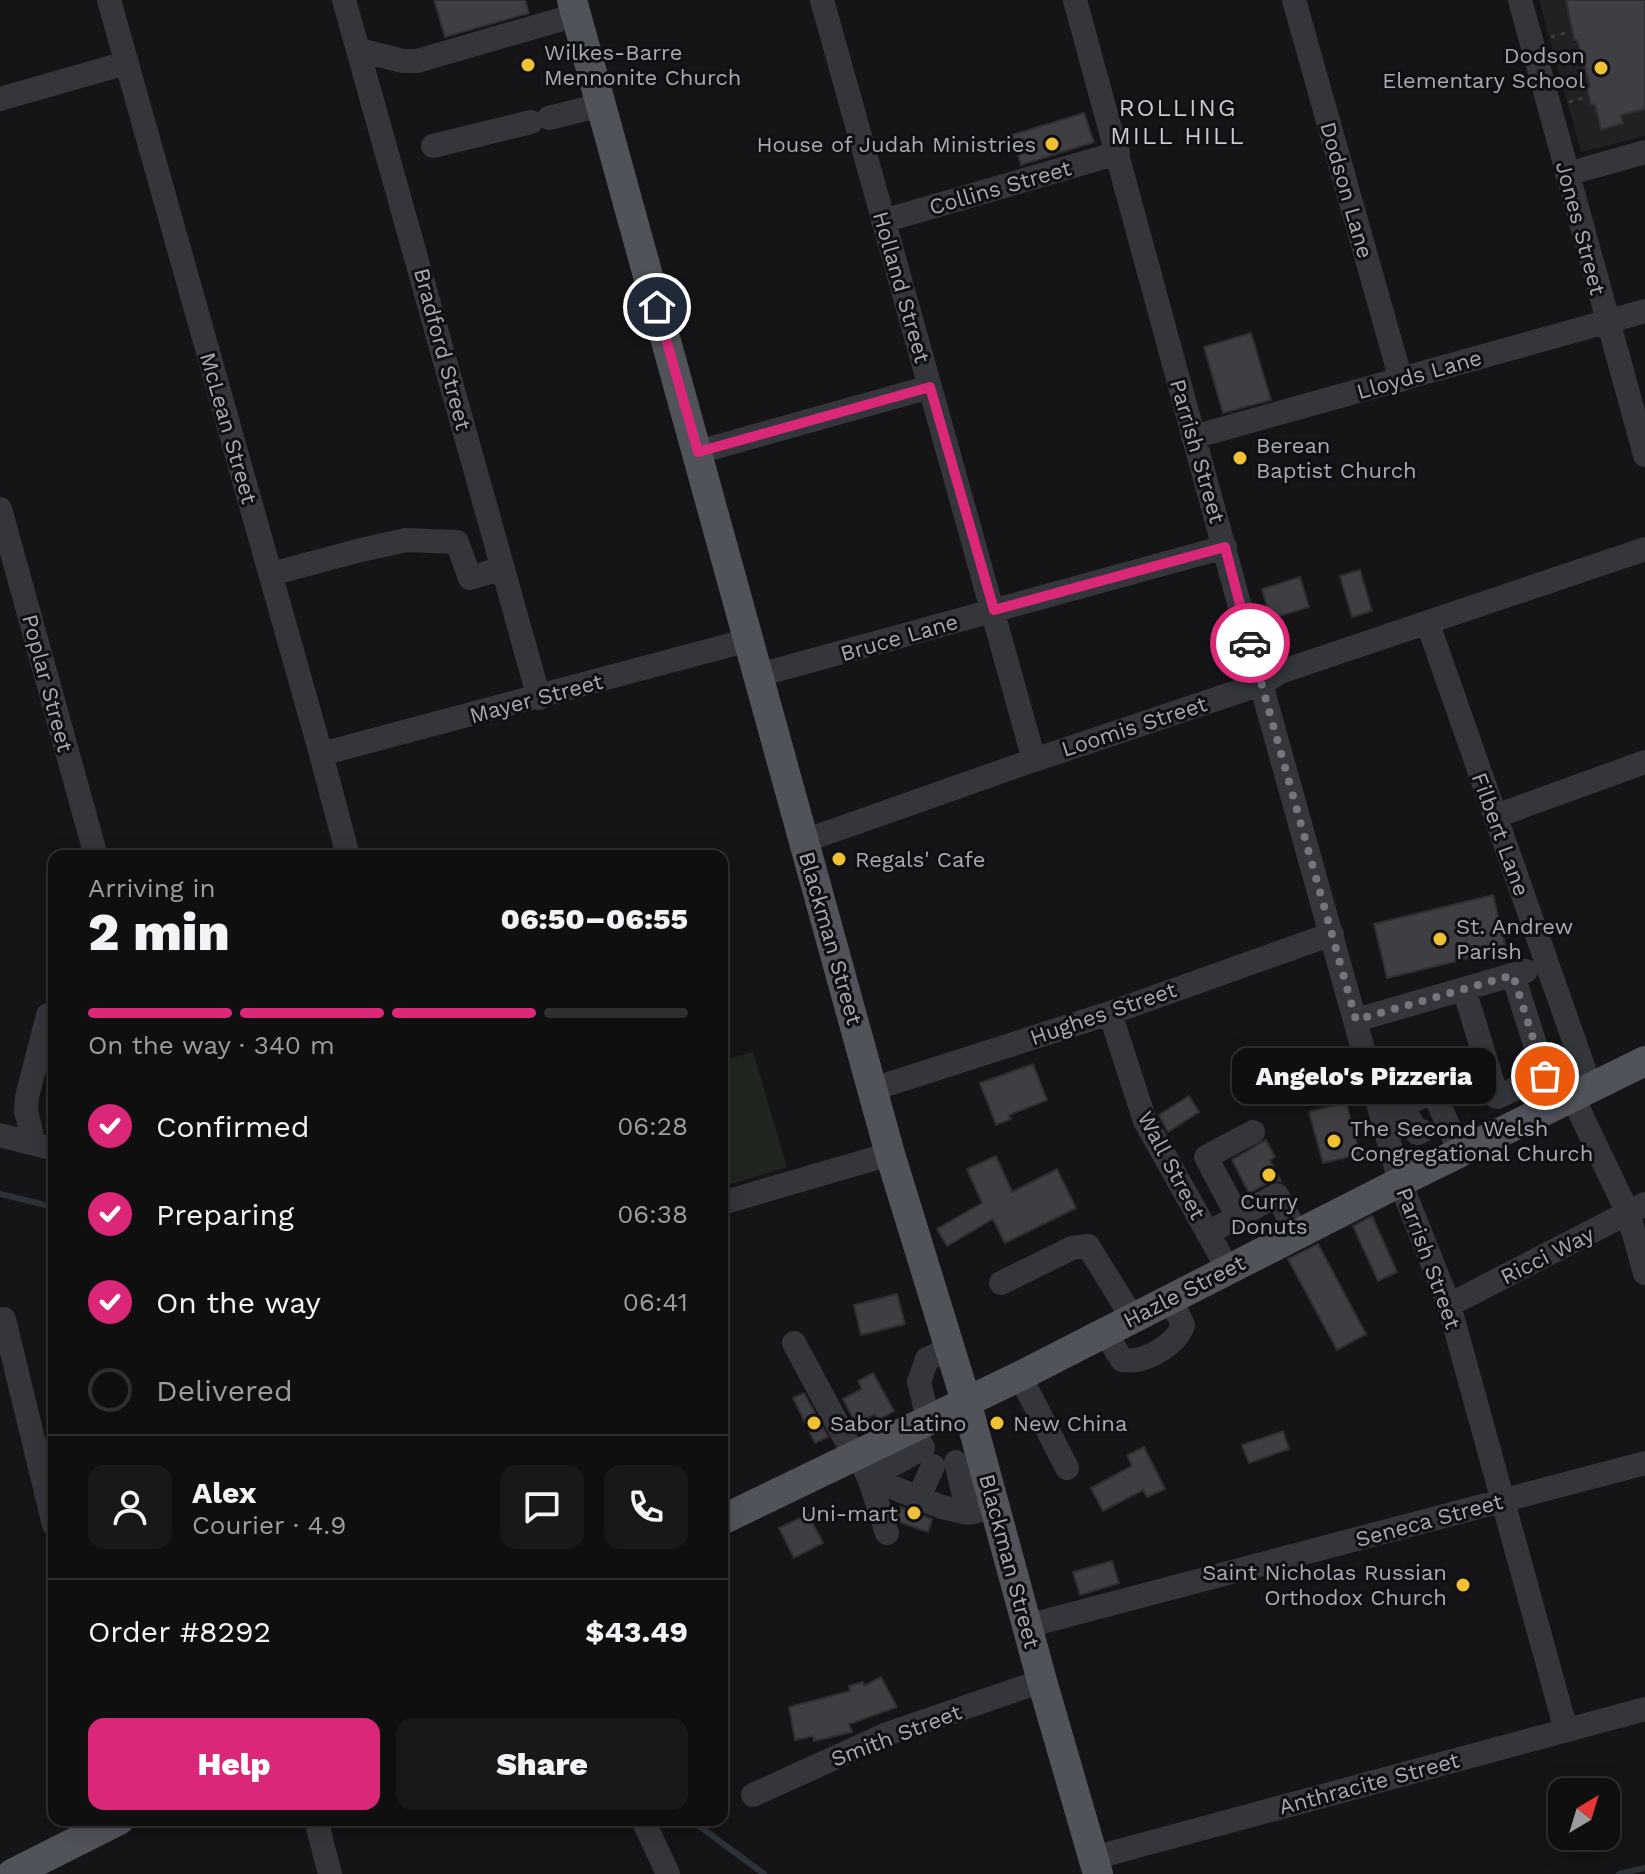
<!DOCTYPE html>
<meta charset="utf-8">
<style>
:root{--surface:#100f10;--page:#191819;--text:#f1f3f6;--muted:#9c9c9f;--line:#302f30;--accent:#db2777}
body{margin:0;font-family:"Work Sans",sans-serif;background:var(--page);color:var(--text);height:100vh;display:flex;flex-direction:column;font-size:30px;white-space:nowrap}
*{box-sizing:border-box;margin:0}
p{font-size:26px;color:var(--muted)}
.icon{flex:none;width:44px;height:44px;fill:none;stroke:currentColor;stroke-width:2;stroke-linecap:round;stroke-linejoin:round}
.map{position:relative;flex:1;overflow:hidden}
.sheet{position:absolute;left:48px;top:850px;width:680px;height:976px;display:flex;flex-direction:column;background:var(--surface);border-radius:16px;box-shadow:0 4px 20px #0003,0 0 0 2px var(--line)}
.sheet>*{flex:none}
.needle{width:52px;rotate:38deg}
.fabs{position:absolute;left:1548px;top:1778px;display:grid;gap:16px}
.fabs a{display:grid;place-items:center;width:72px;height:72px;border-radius:16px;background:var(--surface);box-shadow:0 4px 20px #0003,0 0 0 2px var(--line);font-size:40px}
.pin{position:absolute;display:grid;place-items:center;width:68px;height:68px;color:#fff;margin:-34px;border:4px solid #fff;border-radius:50%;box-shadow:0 2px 8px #0007}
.courier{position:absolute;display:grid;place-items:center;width:80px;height:80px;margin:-40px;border:6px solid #db2777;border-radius:50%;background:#fff;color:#222;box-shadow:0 2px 10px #0007}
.bubble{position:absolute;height:56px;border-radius:16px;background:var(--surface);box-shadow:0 4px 20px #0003,0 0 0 2px var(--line);font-size:26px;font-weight:800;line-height:56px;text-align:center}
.overview em{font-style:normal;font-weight:800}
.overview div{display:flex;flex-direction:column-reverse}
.overview{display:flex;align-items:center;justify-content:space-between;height:136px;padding:0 40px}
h1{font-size:52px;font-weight:800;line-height:60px}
.bar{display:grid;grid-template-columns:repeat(4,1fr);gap:12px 8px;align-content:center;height:96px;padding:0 40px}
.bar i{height:10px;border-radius:6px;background:var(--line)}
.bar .selected{background:var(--accent)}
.bar p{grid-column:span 4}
.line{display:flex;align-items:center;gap:20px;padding:0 40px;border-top:2px solid var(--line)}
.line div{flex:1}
.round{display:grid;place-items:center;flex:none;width:84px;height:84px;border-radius:16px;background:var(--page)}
ol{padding:0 40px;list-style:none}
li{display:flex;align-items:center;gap:24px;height:88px}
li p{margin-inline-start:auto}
li .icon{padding:8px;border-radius:50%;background:var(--accent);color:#fff;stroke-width:4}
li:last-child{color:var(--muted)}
li i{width:44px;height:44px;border:4px solid var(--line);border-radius:50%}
.button{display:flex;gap:16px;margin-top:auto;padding:16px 40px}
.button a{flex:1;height:92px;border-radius:16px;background:var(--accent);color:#fff;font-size:32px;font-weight:800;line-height:92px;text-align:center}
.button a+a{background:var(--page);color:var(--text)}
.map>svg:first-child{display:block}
.built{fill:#212023}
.green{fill:#1f2620}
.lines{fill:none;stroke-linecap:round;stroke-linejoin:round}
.stream{stroke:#2b323a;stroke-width:6}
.building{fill:#3f3f43;stroke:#2f2e32;stroke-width:2}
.path{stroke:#3b3d42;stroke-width:3;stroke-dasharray:4 6;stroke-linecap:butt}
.minor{stroke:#35363b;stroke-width:24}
.major{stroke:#51535a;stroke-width:30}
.done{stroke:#73767e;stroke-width:8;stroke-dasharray:0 14.4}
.route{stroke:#db2777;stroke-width:10}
.poi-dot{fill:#f0c233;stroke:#100f11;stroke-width:3}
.labels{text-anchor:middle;stroke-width:6;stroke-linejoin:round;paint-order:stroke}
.poi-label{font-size:22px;fill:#a6aab6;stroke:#100f11;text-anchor:start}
.street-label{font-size:22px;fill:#a6aab6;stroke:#100f11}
.neighbourhood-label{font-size:24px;letter-spacing:2px;fill:#c7c9d2;stroke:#100f11}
</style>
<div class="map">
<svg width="1645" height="1874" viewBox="0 0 1645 1874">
<rect width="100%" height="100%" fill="#151416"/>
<path class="built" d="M1539,0H1645V136L1581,152Z"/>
<path class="green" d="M753,1052L787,1167L722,1187V1061Z"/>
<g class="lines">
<path class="stream" d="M0,1194L54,1207
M691,1820L764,1874
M1619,1874L1645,1868"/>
</g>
<path class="building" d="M434,0H525L529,13L445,37Z
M1566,0H1645V109L1621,115L1623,123L1601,130L1595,104L1591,105L1587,88L1590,87L1577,40H1574Z
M1084,113L1094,142L1021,165L1012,135Z
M1251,333L1271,400L1223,413L1204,347Z
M1360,570L1372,611L1352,617L1340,576Z
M1300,577L1309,607L1270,619L1262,589Z
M1493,895L1506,949L1387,978L1374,924Z
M1033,1064L1047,1100L1009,1115L1011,1119L996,1125L980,1083Z
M1189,1096L1199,1112L1168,1132L1159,1115Z
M1346,1102L1360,1154L1323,1163L1309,1112Z
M1266,1140L1275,1157L1270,1160L1281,1181L1270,1182L1249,1193L1232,1160Z
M996,1156L1012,1192L1057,1169L1076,1208L1005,1243L993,1219L947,1246L937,1229L982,1203L967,1169Z
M1372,1216L1397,1272L1378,1281L1353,1226Z
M1318,1244L1366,1334L1337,1350L1288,1259Z
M897,1294L905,1324L861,1335L854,1305Z
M873,1373L894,1411L878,1420L875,1414L856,1424L843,1399L862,1389L858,1381Z
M804,1393L828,1437L815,1443L793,1398Z
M1283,1431L1289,1449L1249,1463L1242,1445Z
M1144,1447L1165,1489L1147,1497L1143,1490L1103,1511L1091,1488L1132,1466L1127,1455Z
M901,1507L932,1519L928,1532L899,1522L897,1517Z
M808,1514L823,1543L794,1558L779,1528Z
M1112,1561L1119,1583L1080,1595L1073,1572Z
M881,1677L897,1707L849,1724L852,1732L814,1741L813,1736L795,1740L789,1707L850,1691L849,1686L863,1682L864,1686Z"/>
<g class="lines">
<path class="path" d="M1551,37L1569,32
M1569,102L1586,97"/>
<path class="minor" d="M109,0L321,754L348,856
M344,0L539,698
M822,0L1034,760
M1075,0L1261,684L1400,1182L1449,1305L1566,1730
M1294,0L1401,380
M1520,0L1645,455
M359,50L403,61H417L576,15
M0,99L126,63
M549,118L601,105
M433,146L531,122
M1567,174L1645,152
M883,221L1118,153
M1193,437L1645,311
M698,452L930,387
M0,509L96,856
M271,574L357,551L406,540L457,542L470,578L503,568
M1428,624L1591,1089
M759,675L1225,547
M321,754L749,640
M1496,816L1645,762
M804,841L1034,760L1261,684L1280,672L1645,549
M1464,989L1497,1097L1545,1076L1513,975
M1110,1013L1145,1121L1228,1269
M1356,1020L1526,971
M873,1089L1110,1013L1332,934
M1573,1098L1628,1213L1645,1273
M1403,1106L1417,1133L1422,1131
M1381,1112L1403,1106L1433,1091L1460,1152
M0,1135L54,1149
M34,1144L26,1111L27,1097L48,1015
M722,1203L890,1154
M1238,1217L1206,1157L1253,1132
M1208,1233L1277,1195L1297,1234
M1001,1283L1072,1248L1088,1246L1132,1317
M1449,1305L1645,1204
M4,1319L54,1525
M1104,1331L1122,1360C1144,1364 1176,1345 1183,1325L1170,1298
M794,1343L854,1455
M1020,1376L1067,1468
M928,1419L919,1382L927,1359L950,1349
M857,1454L869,1478L923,1448L912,1427
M956,1462L968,1513L981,1510
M869,1478L942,1507L968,1513
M869,1478L887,1533
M919,1497L933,1466
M1027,1626L1645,1463
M753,1795L887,1734L1042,1681
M316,1820L330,1874
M643,1820L668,1874
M1093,1858L1645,1709"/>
<path class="major" d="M572,0L890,1154L966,1401L1042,1681L1098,1874
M722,1520L1020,1376L1400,1182L1645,1061
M12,1874L119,1820"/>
</g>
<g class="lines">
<path class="done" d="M1250,643L1356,1020L1513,975L1545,1076"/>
<path class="route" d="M657,307L698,452L930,387L994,610L1225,547L1250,643"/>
</g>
<g class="poi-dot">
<circle cx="528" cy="65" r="8"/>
<circle cx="1601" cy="68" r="8"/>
<circle cx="1052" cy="144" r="8"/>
<circle cx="1240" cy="458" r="8"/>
<circle cx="839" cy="859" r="8"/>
<circle cx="1440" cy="939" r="8"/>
<circle cx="1334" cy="1141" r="8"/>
<circle cx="1269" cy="1175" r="8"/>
<circle cx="814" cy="1423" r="8"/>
<circle cx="997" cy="1423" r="8"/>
<circle cx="914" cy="1513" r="8"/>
<circle cx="1463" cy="1585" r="8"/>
</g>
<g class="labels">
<g class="poi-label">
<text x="544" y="60">Wilkes-Barre<tspan x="544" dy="25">Mennonite Church</tspan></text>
<text x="1585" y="63" text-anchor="end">Dodson<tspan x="1585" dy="25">Elementary School</tspan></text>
<text x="1036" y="152" text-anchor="end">House of Judah Ministries</text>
<text x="1256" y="453">Berean<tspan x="1256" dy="25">Baptist Church</tspan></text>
<text x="855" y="867">Regals' Cafe</text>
<text x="1456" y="934">St. Andrew<tspan x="1456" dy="25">Parish</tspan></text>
<text x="1350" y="1136">The Second Welsh<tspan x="1350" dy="25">Congregational Church</tspan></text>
<text x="1269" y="1209" text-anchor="middle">Curry<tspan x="1269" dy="25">Donuts</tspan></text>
<text x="830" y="1431">Sabor Latino</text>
<text x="1013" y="1431">New China</text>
<text x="898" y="1521" text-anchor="end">Uni-mart</text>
<text x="1447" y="1580" text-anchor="end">Saint Nicholas Russian<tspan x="1447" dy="25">Orthodox Church</tspan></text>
</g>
<g class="street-label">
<text transform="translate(1000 187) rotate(-16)" y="8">Collins Street</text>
<text transform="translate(1347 190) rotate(74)" y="8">Dodson Lane</text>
<text transform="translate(1581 228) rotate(75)" y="8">Jones Street</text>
<text transform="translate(902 287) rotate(74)" y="8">Holland Street</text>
<text transform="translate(443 349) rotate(75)" y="8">Bradford Street</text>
<text transform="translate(1419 374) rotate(-16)" y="8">Lloyds Lane</text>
<text transform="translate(229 428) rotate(74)" y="8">McLean Street</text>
<text transform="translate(1198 451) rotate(74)" y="8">Parrish Street</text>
<text transform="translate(899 637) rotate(-16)" y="8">Bruce Lane</text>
<text transform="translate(48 683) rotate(75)" y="8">Poplar Street</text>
<text transform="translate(536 698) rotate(-15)" y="8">Mayer Street</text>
<text transform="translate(1134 726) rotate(-18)" y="8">Loomis Street</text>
<text transform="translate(1501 834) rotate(70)" y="8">Filbert Lane</text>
<text transform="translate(831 938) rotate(74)" y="8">Blackman Street</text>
<text transform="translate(1103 1013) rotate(-19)" y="8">Hughes Street</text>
<text transform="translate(1172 1165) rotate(62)" y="8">Wall Street</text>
<text transform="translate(1547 1255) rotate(-27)" y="8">Ricci Way</text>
<text transform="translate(1429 1258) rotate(70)" y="8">Parrish Street</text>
<text transform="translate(1184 1291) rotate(-27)" y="8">Hazle Street</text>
<text transform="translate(1429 1520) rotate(-15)" y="8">Seneca Street</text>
<text transform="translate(1010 1561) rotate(75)" y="8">Blackman Street</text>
<text transform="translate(896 1735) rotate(-21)" y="8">Smith Street</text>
<text transform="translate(1369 1783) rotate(-15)" y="8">Anthracite Street</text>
</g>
<g class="neighbourhood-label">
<text x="1178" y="116">ROLLING<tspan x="1178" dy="28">MILL HILL</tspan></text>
</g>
</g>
</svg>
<div class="fabs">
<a><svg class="needle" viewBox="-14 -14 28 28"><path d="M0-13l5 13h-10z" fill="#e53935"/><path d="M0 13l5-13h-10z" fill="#9c9c9f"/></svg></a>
</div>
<div class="pin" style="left:1545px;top:1076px;background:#ea580c"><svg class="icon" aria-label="bag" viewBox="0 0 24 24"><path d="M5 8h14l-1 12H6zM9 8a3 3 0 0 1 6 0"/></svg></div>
<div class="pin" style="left:657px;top:307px;background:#1f2937"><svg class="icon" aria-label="home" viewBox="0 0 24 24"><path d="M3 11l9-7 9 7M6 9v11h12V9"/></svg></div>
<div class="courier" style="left:1250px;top:643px"><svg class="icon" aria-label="car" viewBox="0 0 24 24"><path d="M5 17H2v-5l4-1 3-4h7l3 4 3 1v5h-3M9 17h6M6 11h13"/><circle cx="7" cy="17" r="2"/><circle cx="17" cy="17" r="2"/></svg></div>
<div class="bubble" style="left:1232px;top:1048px;width:264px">Angelo's Pizzeria</div>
<section class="sheet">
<div class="overview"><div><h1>2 min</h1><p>Arriving in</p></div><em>06:50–06:55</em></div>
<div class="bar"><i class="selected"></i><i class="selected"></i><i class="selected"></i><i></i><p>On the way · 340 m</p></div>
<ol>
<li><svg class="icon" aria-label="check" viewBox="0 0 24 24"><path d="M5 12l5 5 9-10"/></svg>Confirmed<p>06:28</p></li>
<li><svg class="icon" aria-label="check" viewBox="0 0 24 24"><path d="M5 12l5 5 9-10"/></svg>Preparing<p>06:38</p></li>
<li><svg class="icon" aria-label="check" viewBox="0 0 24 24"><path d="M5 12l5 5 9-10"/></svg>On the way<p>06:41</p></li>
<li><i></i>Delivered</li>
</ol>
<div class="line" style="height:144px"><a class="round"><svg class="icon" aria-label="person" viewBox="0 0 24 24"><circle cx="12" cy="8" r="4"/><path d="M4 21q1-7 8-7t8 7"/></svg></a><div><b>Alex</b><p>Courier · 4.9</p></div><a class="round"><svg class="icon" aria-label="chat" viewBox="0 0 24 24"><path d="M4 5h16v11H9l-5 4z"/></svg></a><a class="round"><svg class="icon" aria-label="phone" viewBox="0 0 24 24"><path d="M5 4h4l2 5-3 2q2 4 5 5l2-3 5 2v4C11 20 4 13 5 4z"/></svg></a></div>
<div class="line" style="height:104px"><div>Order #8292</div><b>$43.49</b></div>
<div class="button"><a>Help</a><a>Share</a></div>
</section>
</div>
